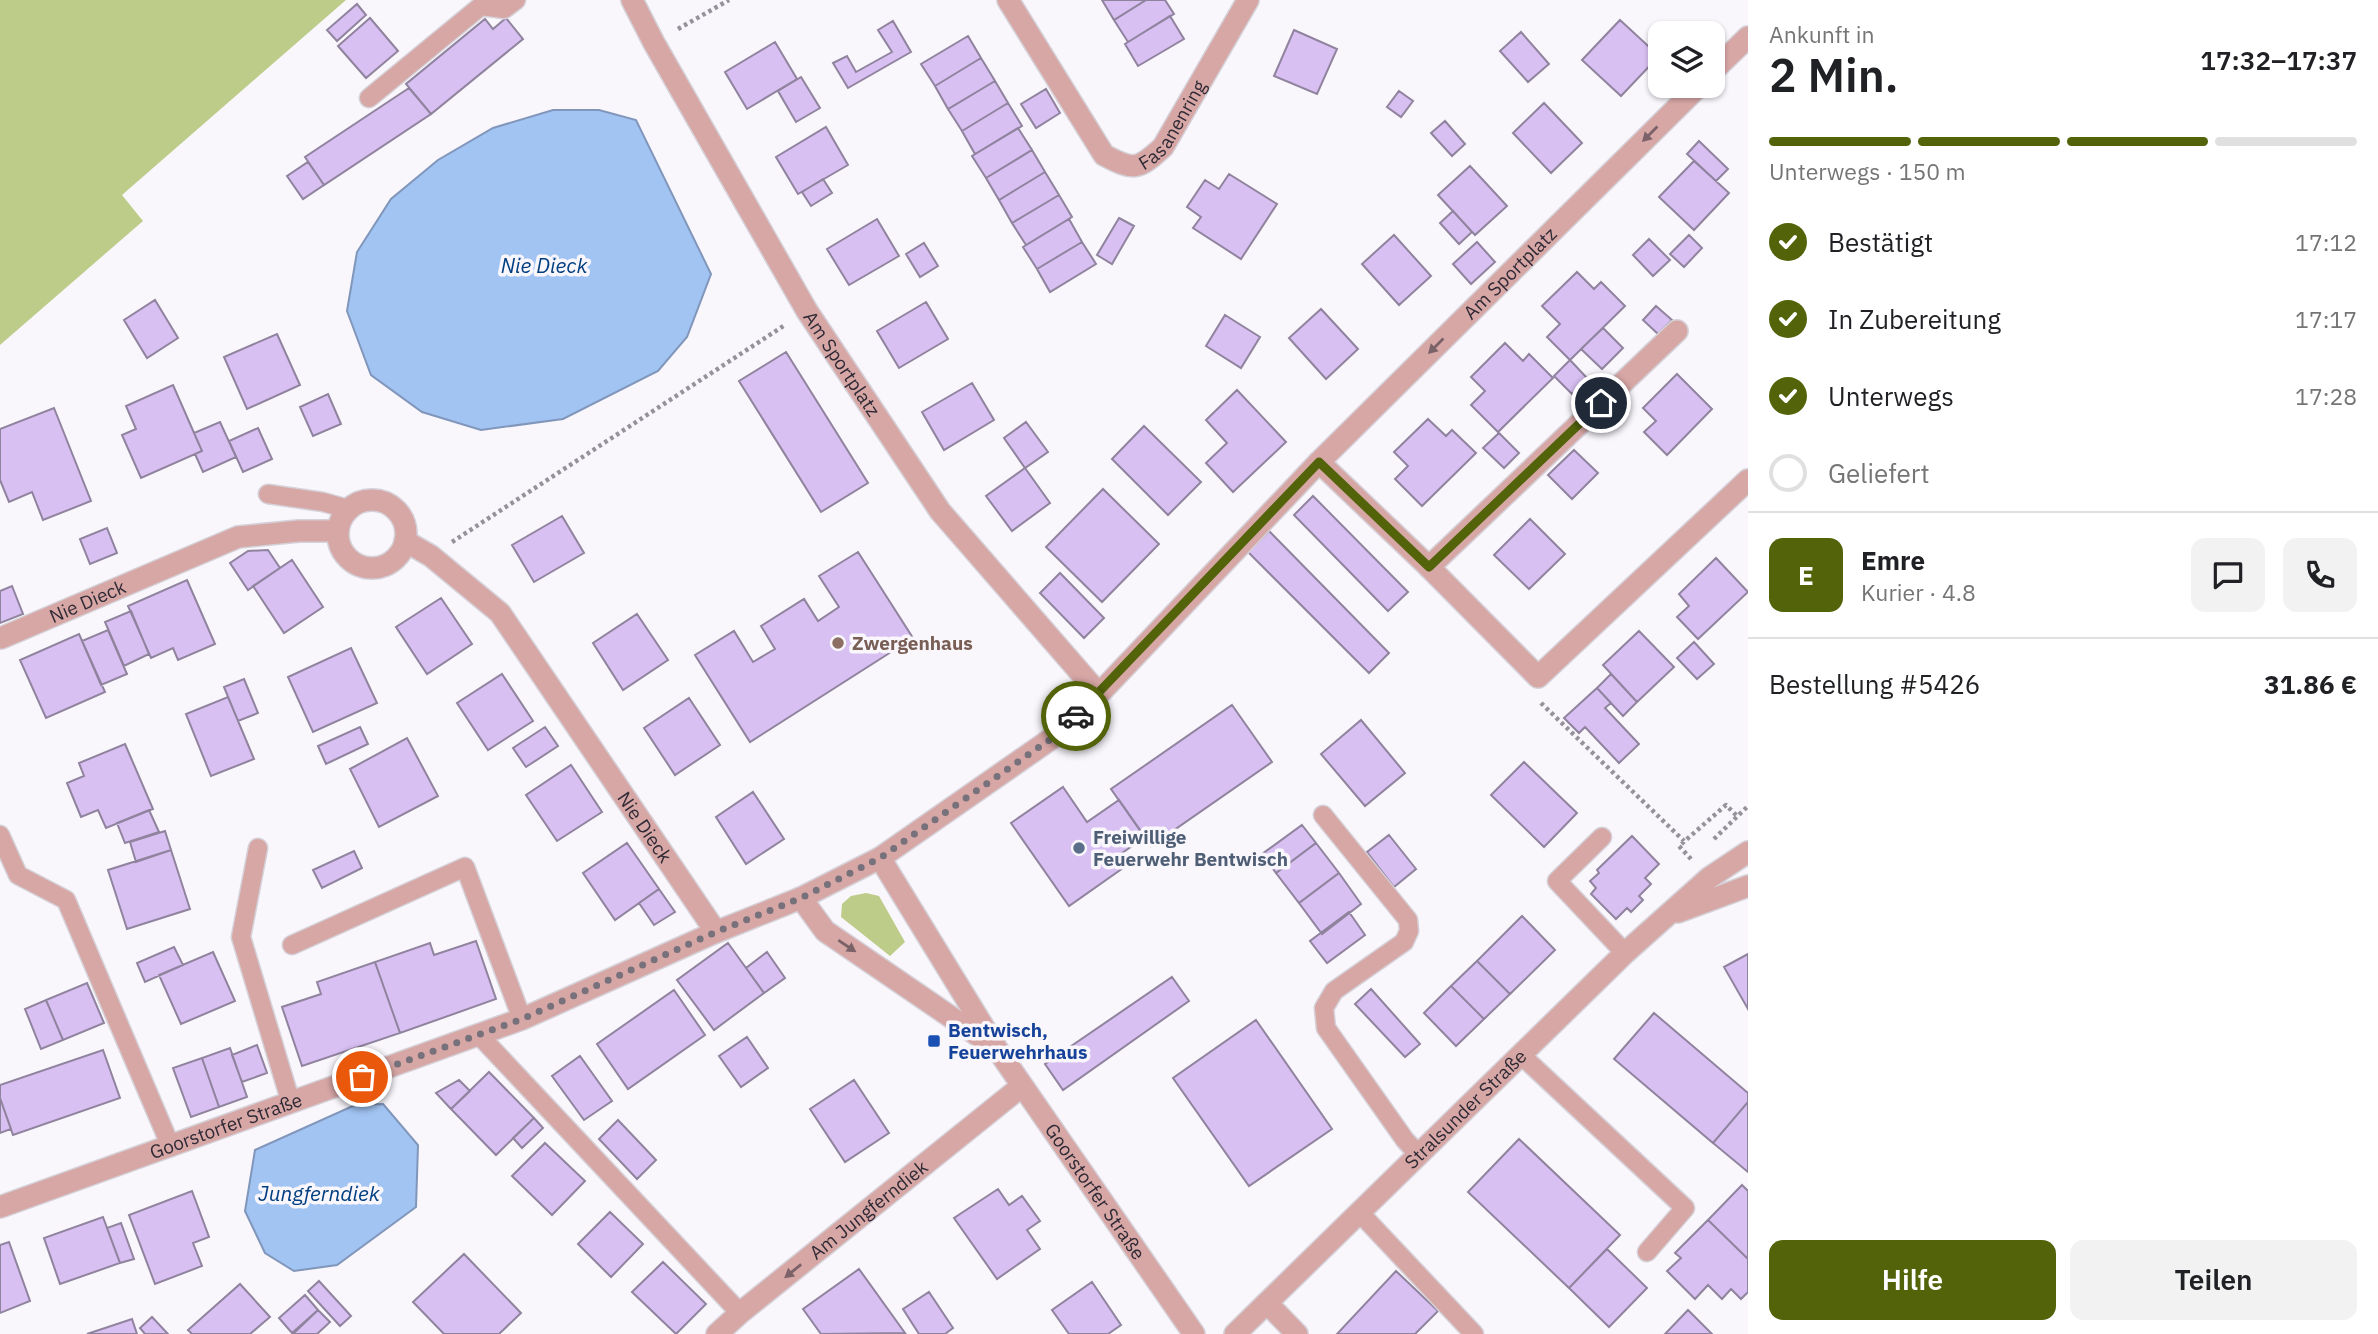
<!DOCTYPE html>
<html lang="de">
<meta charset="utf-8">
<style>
:root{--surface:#fff;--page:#f2f2f2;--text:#202124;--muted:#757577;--line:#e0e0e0;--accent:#52630a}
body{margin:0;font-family:"IBM Plex Sans",sans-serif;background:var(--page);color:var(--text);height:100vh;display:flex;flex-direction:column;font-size:26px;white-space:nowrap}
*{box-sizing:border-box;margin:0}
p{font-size:23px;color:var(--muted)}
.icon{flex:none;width:38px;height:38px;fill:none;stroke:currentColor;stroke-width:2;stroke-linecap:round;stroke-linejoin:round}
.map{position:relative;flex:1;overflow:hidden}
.panel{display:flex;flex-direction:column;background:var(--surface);width:630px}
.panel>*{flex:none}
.controls{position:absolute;left:1648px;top:21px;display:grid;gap:14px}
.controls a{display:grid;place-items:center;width:77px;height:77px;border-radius:14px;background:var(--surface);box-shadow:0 2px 5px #0004;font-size:35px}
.pin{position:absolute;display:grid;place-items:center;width:60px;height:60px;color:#fff;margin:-30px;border:4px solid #fff;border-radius:50%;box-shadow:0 2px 7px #0007}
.courier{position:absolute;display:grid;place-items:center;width:70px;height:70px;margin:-35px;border:5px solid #52630a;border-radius:50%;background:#fff;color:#222;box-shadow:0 2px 9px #0007}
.head em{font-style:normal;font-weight:600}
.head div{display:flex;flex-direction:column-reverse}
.head{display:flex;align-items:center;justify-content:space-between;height:119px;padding:0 21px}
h1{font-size:46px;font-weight:600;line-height:52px}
.bar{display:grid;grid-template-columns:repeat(4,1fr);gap:10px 7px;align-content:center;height:84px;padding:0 21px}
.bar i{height:9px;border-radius:5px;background:var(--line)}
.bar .current{background:var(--accent)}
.bar p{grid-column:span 4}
.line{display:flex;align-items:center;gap:18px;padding:0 21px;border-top:2px solid var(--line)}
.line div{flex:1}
.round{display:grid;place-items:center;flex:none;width:74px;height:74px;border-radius:14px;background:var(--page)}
ol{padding:0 21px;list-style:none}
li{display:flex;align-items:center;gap:21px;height:77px}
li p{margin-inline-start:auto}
li .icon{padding:7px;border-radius:50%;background:var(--accent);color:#fff;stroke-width:4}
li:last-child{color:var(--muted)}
li i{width:38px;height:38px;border:4px solid var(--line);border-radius:50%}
.button{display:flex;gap:14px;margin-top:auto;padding:14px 21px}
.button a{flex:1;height:80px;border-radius:14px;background:var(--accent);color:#fff;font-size:28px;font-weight:600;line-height:80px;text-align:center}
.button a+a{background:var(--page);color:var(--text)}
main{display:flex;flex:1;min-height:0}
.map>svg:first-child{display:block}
.green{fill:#bdcc89}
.water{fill:#a2c4f3;stroke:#8096ba;stroke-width:2}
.building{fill:#d9c0f3;stroke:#90839e;stroke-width:2}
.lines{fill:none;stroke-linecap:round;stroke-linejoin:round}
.service-casing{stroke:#d5d1d8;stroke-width:21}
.minor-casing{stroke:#d5d1d8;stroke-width:24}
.tertiary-casing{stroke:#d5d1d8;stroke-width:24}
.path{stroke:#96929a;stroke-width:4.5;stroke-dasharray:3.5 3.5;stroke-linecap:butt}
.service{stroke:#d7a7a6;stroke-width:18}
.minor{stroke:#d7a7a6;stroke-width:21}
.tertiary{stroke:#d7a7a6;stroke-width:21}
.oneway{fill:#7b6268}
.done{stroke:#76717b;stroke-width:7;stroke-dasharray:0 12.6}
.route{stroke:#52630a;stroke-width:9}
.education-dot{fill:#8d6e63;stroke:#f9f6fc;stroke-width:2.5}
.service-dot{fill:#5c6f8a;stroke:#f9f6fc;stroke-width:2.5}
.transit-dot{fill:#1a4fb4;stroke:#f9f6fc;stroke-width:2.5}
.labels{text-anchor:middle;stroke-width:7;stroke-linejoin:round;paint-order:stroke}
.street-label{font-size:19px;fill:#2f2a35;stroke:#f9f6fc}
.education-label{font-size:19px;font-weight:bold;fill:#785e54;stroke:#f9f6fc;text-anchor:start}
.service-label{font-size:19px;font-weight:bold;fill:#4e5e75;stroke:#f9f6fc;text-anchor:start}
.transit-label{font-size:19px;font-weight:bold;fill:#164399;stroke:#f9f6fc;text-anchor:start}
.water-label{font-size:21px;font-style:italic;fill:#013e80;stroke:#f9f6fc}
</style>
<main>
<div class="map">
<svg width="1748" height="1334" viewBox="0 0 1748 1334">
<rect width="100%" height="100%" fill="#f9f6fc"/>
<path class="green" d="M0,0H346L122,195L143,221L0,345Z
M866,893L879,896L905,942L890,956L841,917L842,904L851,896Z"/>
<path class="water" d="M553,110H599L636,120L711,274L687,337L658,371L563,419L481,430L422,412L371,375L347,311L357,252L391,199L438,160L493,128Z
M383,1104L418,1145L416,1207L337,1265L294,1271L265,1253L245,1211L255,1150L355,1105Z"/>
<path class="building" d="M1102,0H1146L1114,20Z
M1146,0H1165L1174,14L1128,42L1114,20Z
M357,4L366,15L337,41L327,30Z
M1170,16L1184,39L1138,66L1125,44Z
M370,18L398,51L366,78L338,46Z
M506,18L523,39L431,114L406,84L485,19L493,29Z
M1620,20L1659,56L1621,96L1582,60Z
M893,21L911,52L848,88L833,63L847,56L856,72L892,52L878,30Z
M1294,30L1337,49L1317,94L1274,76Z
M1521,32L1549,64L1528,82L1500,51Z
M968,36L981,58L935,86L921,64Z
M775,42L797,79L747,109L725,72Z
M981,58L995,81L948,109L935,86Z
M801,77L820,108L796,122L778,91Z
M995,81L1008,103L962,131L948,109Z
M409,88L431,114L324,185L305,157Z
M1046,89L1060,113L1036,128L1021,104Z
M1399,91L1413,101L1401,117L1387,107Z
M1008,103L1022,126L975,154L962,131Z
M1544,103L1582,143L1551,173L1513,133Z
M1445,121L1465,144L1452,156L1431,133Z
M826,127L848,165L798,194L776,157Z
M1018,128L1032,150L986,178L972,156Z
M1699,141L1728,169L1716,181L1687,154Z
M1032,150L1045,172L999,200L986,178Z
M1694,161L1729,193L1694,230L1659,197Z
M308,162L324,185L303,199L287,176Z
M1470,166L1507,206L1475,235L1438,195Z
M1045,172L1059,195L1012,223L999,200Z
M1229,174L1277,204L1241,259L1193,228L1201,217L1187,207L1205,180L1219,189Z
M823,179L832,193L811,206L802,192Z
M1059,195L1072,217L1026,245L1012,223Z
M1453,211L1472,232L1459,244L1440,223Z
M1119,218L1134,226L1112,264L1097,255Z
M877,219L899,256L849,285L827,249Z
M1069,219L1082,242L1037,269L1023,247Z
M1394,235L1431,276L1399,305L1362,264Z
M1689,235L1702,248L1684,267L1670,254Z
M1649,239L1670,260L1653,276L1633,255Z
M1082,242L1096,264L1050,292L1037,269Z
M1477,242L1495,262L1471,284L1453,264Z
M924,243L938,266L920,277L906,254Z
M1577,272L1594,289L1601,282L1625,306L1570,360L1547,337L1560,324L1542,306Z
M155,300L178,338L147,358L124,320Z
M926,302L948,339L899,368L877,331Z
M1656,306L1672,320L1658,334L1643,320Z
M1321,309L1358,349L1326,379L1289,338Z
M1225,315L1260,337L1241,368L1206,346Z
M1603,328L1623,348L1602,369L1581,349Z
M277,334L300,385L247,409L224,357Z
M1505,343L1523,361L1529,354L1553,378L1498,432L1471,405L1485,391L1471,377Z
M786,352L868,483L821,512L739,381Z
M1570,360L1587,378L1572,394L1554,376Z
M1677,374L1712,409L1667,455L1644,432L1656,421L1643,408Z
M972,383L994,420L944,450L922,412Z
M173,385L202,451L141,478L122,435L136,429L126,406Z
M1237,390L1286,442L1233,492L1206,463L1227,443L1206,420Z
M328,394L341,424L313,436L300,407Z
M54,408L91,501L43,520L32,492L9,502L0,480V429Z
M1428,419L1446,436L1452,430L1476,453L1422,506L1395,479L1408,466L1394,452Z
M220,422L236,457L203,472L195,454L202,451L194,433Z
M1026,422L1048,452L1025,468L1004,438Z
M1144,426L1201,482L1168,515L1112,459Z
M258,428L272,459L243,472L229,441Z
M1499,433L1519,453L1504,468L1483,448Z
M1574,450L1598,473L1572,499L1548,475Z
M1025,468L1050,503L1012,531L986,496Z
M1103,489L1159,544L1102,602L1046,547Z
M1313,496L1408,592L1388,611L1294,515Z
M562,516L584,553L534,582L512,545Z
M1530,519L1565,554L1529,589L1494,555Z
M107,528L117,553L90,564L80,539Z
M1269,531L1389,653L1369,673L1248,552Z
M268,550L280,568L248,590L230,563L248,551Z
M858,552L913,638L750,742L695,655L734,631L753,662L775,649L761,626L804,599L818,621L839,607L819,576Z
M1716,558L1748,592L1698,639L1677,617L1689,606L1679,594Z
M292,560L323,607L284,633L253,586Z
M1060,573L1104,618L1084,638L1040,593Z
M187,580L215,644L178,660L173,648L151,658L128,606Z
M12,586L23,614L0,623V591Z
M441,598L472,644L427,674L396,627Z
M131,611L149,654L124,666L105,622Z
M637,614L668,660L623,690L593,643Z
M108,630L127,674L101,685L82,641Z
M1639,631L1674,667L1637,702L1603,665Z
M79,634L105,692L46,718L20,660Z
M1694,642L1714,664L1697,679L1677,658Z
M351,648L377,703L313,732L288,677Z
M502,674L533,721L488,750L457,703Z
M1611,674L1637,702L1623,716L1597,688Z
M244,679L258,713L238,721L224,687Z
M1597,688L1611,703L1605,708L1639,744L1619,763L1585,727L1579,733L1564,718Z
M228,697L254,759L211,776L186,714Z
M689,698L720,745L675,775L644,728Z
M1232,705L1272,762L1151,846L1111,789Z
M1361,720L1405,773L1365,806L1321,754Z
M360,727L368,744L326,764L318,746Z
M545,727L558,746L526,767L513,748Z
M407,738L438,796L379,827L350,769Z
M125,744L153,809L106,828L98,810L81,817L67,783L84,776L79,763Z
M1524,762L1577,813L1544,847L1491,795Z
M571,765L602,812L557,841L526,795Z
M1063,787L1087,822L1119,800L1145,837L1115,858L1123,868L1069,906L1011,823Z
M753,792L784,839L746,864L716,817Z
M149,810L159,832L125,843L117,823Z
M1302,825L1316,843L1276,873L1262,854Z
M165,831L171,850L136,862L130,842Z
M1389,835L1416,869L1394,887L1367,852Z
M1632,836L1659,864L1645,878L1651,884L1639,896L1643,900L1631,912L1627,908L1616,919L1591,894L1596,888L1590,881L1599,873L1597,870Z
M627,843L659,889L615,920L583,873Z
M1316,843L1339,873L1299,903L1276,873Z
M171,850L190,909L127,929L108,870Z
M354,851L362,868L322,888L313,870Z
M1339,873L1361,904L1322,934L1299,903Z
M659,889L675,912L654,925L639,903Z
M1349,912L1365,935L1327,963L1310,941Z
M1522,916L1555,950L1510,994L1477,961Z
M476,941L496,999L400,1033L375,962L430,943L434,955Z
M728,943L764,993L714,1030L677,980Z
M174,947L183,965L145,982L137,963Z
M213,952L235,1001L181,1024L159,975Z
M767,952L785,978L764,993L746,968Z
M1748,954V1009L1724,967Z
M1477,961L1510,994L1484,1019L1451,986Z
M375,962L400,1033L302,1066L282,1007L321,994L317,982Z
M1172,977L1189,1001L1063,1090L1045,1064Z
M87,983L104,1023L63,1040L46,1000Z
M1451,986L1484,1019L1456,1046L1424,1013Z
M1371,989L1420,1044L1405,1057L1355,1004Z
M674,990L705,1035L628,1089L597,1044Z
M46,1000L63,1040L41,1049L25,1009Z
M1654,1013L1748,1093V1102L1713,1143L1614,1059Z
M1256,1020L1332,1129L1249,1186L1173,1078Z
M747,1037L768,1068L741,1087L719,1056Z
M257,1045L267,1073L242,1082L232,1055Z
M230,1048L247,1097L219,1107L202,1058Z
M103,1050L120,1098L13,1135L0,1098V1085Z
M580,1056L612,1101L584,1120L552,1076Z
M202,1058L219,1107L191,1117L173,1068Z
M489,1072L534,1118L496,1155L451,1109Z
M459,1080L470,1091L451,1109L436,1093Z
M854,1080L889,1133L845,1162L810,1109Z
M0,1098L11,1129L0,1133Z
M1748,1102V1172L1713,1143Z
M534,1118L543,1128L522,1148L513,1138Z
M618,1120L656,1160L637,1179L599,1139Z
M1519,1139L1620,1235L1569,1288L1468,1192Z
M545,1143L585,1181L552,1215L512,1176Z
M1742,1185L1748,1191V1259L1708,1220Z
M998,1189L1009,1205L1022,1196L1040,1221L1027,1230L1040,1249L997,1279L954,1218Z
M192,1191L209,1237L193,1243L202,1266L155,1284L129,1215Z
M610,1212L643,1244L611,1277L578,1244Z
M103,1217L120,1263L60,1284L44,1238Z
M1708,1220L1748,1259V1292L1741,1299L1731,1289L1722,1299L1708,1285L1695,1299L1667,1271L1681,1258L1675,1253Z
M121,1223L134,1259L120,1263L107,1228Z
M9,1242L30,1301L0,1313V1245Z
M1607,1249L1647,1288L1609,1327L1569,1288Z
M464,1254L521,1313L499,1334H444L413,1302Z
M663,1262L706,1304L676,1334L632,1292Z
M859,1269L905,1333L821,1334L803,1309Z
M1396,1271L1438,1311L1415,1334H1337Z
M319,1281L351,1316L340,1326L308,1291Z
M1092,1282L1121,1325L1108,1334H1069L1052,1310Z
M240,1284L270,1317L250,1334H192L188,1330Z
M929,1292L953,1328L945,1334H919L903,1309Z
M305,1295L318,1310L292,1333L279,1318Z
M318,1310L330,1322L317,1334H293Z
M1688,1310L1712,1334H1665Z
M152,1317L168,1334H145L140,1328Z
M132,1319L137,1334H87Z"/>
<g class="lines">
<defs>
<path id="service" d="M369,98L481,6L504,9L516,0
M268,494L323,502L348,509
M1323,815L1408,920L1409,931L1404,942L1334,991L1324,1008L1326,1028L1405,1140L1418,1154
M0,835L18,875L66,900L171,1147
M1602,837L1557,881L1625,953
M258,848L241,937L291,1103
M292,945L465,867L522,1019
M479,1035L740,1313
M1521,1055L1685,1208L1647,1252
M1359,1212L1474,1334"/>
<g id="minor">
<path id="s1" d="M632,0L654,43L807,311L940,511L1099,694"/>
<path id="s2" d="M1008,0L1104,155C1134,171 1138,170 1163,147L1248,0"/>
<path d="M1713,71L1748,37"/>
<path d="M1319,462L1429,567L1538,677L1748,480"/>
<circle cx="372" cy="534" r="34"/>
<path id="s3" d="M405,541L431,556L500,613L716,932"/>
<path d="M1429,567L1677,331"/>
<path id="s4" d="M1,638L238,537L299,531H338"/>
<path id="s5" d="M880,858L997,1049L1194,1334"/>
<path d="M801,898L825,931L986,1041"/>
<path id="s6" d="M0,1207L522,1019L716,932L801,898L880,858L1058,734L1099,694L1319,462L1699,86"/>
<path d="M1267,1303L1297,1334"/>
<path id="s7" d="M717,1334L740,1313L1022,1086"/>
</g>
<g id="tertiary">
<path d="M1678,912L1748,886"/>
<path id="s8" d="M1235,1334L1625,953L1709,878L1748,852"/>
</g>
</defs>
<use href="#service" class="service-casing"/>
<use href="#minor" class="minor-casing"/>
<use href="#tertiary" class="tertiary-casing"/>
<path class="path" d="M678,29L729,0
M452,542L785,325
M1541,703L1684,841
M1714,839L1748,806
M1691,859L1679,846L1726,805L1737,816"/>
<use href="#service" class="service"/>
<use href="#minor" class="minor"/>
<use href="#tertiary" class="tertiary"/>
</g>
<defs><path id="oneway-solid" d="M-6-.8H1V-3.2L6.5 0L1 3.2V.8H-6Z" transform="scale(1.75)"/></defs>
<g class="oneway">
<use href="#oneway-solid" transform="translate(1650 134) rotate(135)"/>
<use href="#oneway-solid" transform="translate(1436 346) rotate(135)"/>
<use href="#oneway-solid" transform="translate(847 946) rotate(34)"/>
<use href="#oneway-solid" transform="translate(793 1271) rotate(141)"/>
</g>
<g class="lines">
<path class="done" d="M362,1077L522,1019L716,932L801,898L880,858L1058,734L1076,716"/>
<path class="route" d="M1076,716L1319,462L1429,567L1601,403"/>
</g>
<circle class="education-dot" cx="838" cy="643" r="7"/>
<circle class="service-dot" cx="1079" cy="848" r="7"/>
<rect class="transit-dot" x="927" y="1034" width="14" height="14" rx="3.5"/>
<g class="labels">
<g class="street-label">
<text dy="7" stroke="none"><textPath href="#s2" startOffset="273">Fasanenring</textPath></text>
<text dy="7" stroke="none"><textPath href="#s6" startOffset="1810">Am Sportplatz</textPath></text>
<text dy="7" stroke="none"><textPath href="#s1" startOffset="420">Am Sportplatz</textPath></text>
<text dy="7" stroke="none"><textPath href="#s4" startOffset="94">Nie Dieck</textPath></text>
<text dy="7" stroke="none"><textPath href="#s3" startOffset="378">Nie Dieck</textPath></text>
<text dy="7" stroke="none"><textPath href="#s8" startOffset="322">Stralsunder Straße</textPath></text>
<text dy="7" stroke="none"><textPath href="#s6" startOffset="240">Goorstorfer Straße</textPath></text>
<text dy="7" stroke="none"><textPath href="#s5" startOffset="397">Goorstorfer Straße</textPath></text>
<text dy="7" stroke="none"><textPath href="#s7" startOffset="196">Am Jungferndiek</textPath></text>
</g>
<g class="education-label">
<text x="852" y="650">Zwergenhaus</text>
</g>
<g class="service-label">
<text x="1093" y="844">Freiwillige<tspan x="1093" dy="22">Feuerwehr Bentwisch</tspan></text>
</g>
<g class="transit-label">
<text x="948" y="1037">Bentwisch,<tspan x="948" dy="22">Feuerwehrhaus</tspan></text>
</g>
<g class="water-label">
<text x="544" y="273">Nie Dieck</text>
<text x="319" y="1201">Jungferndiek</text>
</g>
</g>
</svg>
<div class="controls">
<a><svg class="icon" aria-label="layers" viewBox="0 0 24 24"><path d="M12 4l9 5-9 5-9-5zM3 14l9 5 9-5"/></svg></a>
</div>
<div class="pin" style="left:362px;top:1077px;background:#ea580c"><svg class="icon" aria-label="bag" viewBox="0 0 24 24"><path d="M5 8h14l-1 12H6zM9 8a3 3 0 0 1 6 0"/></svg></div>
<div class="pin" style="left:1601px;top:403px;background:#1f2937"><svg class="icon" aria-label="home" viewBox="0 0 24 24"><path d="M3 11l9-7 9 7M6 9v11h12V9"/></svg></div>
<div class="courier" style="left:1076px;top:716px"><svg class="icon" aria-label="car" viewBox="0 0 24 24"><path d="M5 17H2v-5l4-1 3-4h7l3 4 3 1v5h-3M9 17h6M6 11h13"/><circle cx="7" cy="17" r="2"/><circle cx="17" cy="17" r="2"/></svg></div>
</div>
<section class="panel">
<div class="head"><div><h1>2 Min.</h1><p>Ankunft in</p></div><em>17:32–17:37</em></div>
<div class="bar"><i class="current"></i><i class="current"></i><i class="current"></i><i></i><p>Unterwegs · 150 m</p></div>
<ol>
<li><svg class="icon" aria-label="check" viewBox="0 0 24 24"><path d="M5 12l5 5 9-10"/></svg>Bestätigt<p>17:12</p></li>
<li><svg class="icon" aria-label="check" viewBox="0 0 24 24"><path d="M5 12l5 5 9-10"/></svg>In Zubereitung<p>17:17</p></li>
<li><svg class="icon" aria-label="check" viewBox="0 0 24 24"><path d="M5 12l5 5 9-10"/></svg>Unterwegs<p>17:28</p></li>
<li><i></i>Geliefert</li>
</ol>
<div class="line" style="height:126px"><b class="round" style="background:var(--accent);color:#fff">E</b><div><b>Emre</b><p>Kurier · 4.8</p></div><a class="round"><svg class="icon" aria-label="chat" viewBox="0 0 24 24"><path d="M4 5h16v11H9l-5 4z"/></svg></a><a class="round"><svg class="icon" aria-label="phone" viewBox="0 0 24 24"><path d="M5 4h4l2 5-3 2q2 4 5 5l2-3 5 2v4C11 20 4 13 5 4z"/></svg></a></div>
<div class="line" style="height:91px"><div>Bestellung #5426</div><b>31.86 €</b></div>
<div class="button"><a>Hilfe</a><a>Teilen</a></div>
</section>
</main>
